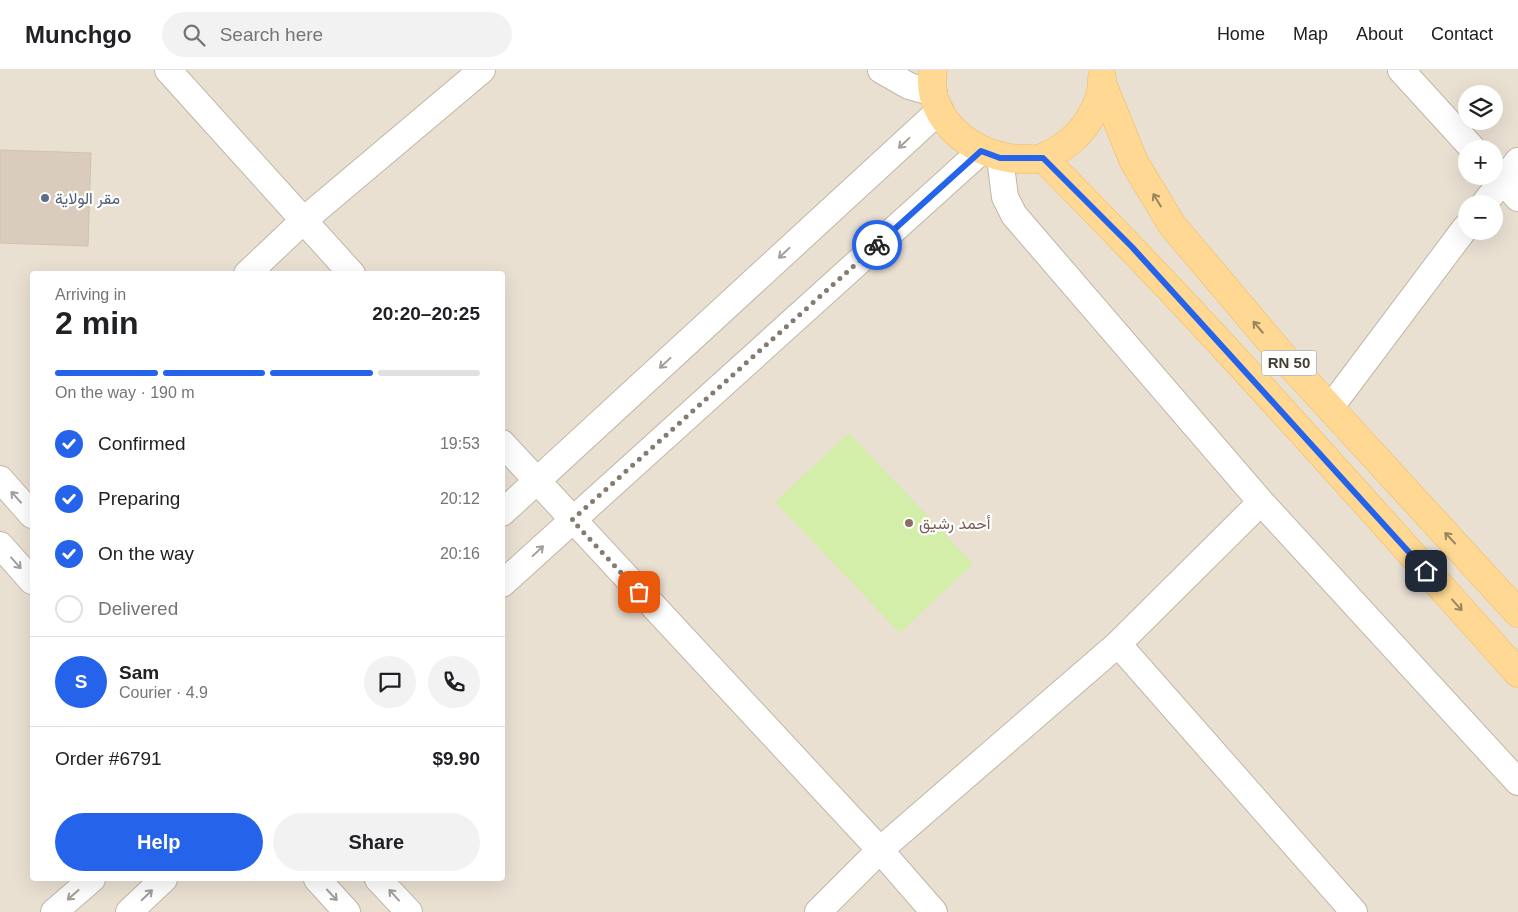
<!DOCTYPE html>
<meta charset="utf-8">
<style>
:root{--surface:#fff;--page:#f2f2f2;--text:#202124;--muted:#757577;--line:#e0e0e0;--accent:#2563eb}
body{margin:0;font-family:Arial,Vazirmatn,sans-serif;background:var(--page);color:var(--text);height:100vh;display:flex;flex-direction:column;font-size:19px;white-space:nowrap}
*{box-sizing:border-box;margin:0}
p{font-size:16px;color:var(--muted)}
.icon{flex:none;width:28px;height:28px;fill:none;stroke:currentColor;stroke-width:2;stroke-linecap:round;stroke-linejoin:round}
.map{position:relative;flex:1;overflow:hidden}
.sheet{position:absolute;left:30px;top:201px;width:475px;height:610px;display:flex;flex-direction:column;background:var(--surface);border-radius:5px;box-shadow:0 5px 20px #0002}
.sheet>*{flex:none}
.controls{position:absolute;left:1458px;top:15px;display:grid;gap:10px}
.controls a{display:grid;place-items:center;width:45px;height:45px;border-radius:50%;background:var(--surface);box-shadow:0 5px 20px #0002;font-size:25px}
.pin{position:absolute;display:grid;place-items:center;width:42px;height:42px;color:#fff;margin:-21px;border-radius:10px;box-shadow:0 2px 8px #0006}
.courier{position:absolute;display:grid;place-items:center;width:50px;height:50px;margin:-25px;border:4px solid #2563eb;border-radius:50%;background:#fff;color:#222;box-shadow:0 1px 6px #0007}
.overview em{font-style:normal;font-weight:700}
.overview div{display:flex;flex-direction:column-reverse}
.overview{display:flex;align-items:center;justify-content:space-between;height:85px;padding:0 25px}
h1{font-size:32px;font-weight:700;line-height:38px}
.bar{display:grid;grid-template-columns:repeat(4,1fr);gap:8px 5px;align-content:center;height:60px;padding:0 25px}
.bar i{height:6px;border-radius:4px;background:var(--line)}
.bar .active{background:var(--accent)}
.bar p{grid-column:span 4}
.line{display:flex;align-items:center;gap:12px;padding:0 25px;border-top:1px solid var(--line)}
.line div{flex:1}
.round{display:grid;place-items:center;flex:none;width:52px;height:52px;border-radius:26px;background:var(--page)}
ol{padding:0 25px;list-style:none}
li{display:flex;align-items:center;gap:15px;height:55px}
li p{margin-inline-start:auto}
li .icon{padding:5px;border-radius:50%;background:var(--accent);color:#fff;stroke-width:4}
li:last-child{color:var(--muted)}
li i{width:28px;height:28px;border:2px solid var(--line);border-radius:50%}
.action{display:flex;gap:10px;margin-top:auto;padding:10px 25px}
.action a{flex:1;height:58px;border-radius:30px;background:var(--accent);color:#fff;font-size:20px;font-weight:700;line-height:58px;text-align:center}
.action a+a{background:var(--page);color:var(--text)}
header{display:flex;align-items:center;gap:30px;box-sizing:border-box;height:70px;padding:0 25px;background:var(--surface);border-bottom:1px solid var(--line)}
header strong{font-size:24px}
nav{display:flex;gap:28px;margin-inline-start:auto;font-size:18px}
.search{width:350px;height:45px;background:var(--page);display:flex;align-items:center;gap:12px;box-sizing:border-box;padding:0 18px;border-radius:28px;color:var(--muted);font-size:19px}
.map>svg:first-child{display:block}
.residential{fill:#e9e0d2;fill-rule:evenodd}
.green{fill:#d3eea8}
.building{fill:#daccbc;stroke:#d3c1ab}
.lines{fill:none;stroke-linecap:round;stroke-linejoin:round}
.street-casing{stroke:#c1b6a6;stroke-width:28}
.primary-casing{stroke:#f1b856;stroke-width:29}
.street{stroke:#fff;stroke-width:26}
.primary{stroke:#ffd993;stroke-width:28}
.oneway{stroke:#a39e99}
.oneway2{stroke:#9a845e}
.done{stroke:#847c71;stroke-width:5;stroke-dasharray:0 9}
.route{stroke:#2563eb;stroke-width:6}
.service-dot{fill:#5c6f8a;stroke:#fff;stroke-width:2}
.education-dot{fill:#8d6e63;stroke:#fff;stroke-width:2}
.labels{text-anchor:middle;stroke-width:4.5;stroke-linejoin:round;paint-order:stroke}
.shield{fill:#fff;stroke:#7e7870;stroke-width:1}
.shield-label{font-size:15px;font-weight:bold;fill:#473e33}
.service-label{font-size:16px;fill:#4e5e75;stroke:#fff;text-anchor:start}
.education-label{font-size:16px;fill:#785e54;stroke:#fff;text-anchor:start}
</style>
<header>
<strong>Munchgo</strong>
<div class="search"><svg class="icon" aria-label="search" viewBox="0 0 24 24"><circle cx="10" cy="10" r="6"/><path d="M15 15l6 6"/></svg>Search here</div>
<nav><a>Home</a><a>Map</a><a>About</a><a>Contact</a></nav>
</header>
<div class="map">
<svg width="1518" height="842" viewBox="0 0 1518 842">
<rect width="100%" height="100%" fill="#f4eee4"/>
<path class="residential" d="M0,0H1518V842H0ZM1466,24H1494V51H1466ZM1466,79H1494V106H1466ZM1466,134H1494V161H1466ZM32,204H502V809H32Z"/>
<path class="green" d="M849,363L973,494L900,563L775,432Z"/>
<path class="building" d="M0,80L91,83L88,176L0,173Z"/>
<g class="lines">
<defs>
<path id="street" d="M168,0L352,204
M881,0L909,16L934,23
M1401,0L1473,79
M1000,88L1005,127L1014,145L1261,432L1518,712
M1494,101L1518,128
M1484,134L1518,91
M247,204L304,150L482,0
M1330,338L1466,157
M502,373L880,780L934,842
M0,409L32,445
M502,443L940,40
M0,475L32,511
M502,514L981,81
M1118,574L1354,842
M317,809L347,842
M378,809L409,842
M54,842L92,809
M129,842L164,809
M818,842L880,780L1118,574L1261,432"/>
<path id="primary" d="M933,0C924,52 979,91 1026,89C1031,89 1039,90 1044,87C1061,80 1079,66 1088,51C1096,39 1103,24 1102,8
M1102,13L1134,92L1172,155L1287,291L1518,543
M1043,88C1208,253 1362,429 1518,603"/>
</defs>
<use href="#street" class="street-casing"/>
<use href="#primary" class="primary-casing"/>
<use href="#street" class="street"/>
<use href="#primary" class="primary"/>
</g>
<defs><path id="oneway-shaft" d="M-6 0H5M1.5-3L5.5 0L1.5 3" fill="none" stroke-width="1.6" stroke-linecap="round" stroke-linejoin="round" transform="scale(1.25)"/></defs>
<g class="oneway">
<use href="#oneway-shaft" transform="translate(904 73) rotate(137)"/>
<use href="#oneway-shaft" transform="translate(784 183) rotate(137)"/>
<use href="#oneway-shaft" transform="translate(665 293) rotate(137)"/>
<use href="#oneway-shaft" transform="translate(16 427) rotate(-132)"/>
<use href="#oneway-shaft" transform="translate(538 481) rotate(-43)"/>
<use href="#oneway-shaft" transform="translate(16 493) rotate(48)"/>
<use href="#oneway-shaft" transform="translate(73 825) rotate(139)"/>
<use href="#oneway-shaft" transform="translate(147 825) rotate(-44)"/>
<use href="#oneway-shaft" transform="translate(332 825) rotate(47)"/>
<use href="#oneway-shaft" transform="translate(394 825) rotate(-132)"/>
</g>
<g class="oneway2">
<use href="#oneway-shaft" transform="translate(1157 130) rotate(-121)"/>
<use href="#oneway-shaft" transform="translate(1258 257) rotate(-130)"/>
<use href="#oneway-shaft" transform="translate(1450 468) rotate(-133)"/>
<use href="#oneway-shaft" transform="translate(1457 535) rotate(48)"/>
</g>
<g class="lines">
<path class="done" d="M639,522L572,450L877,175"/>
<path class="route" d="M877,175L981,81L1000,88H1043L1132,177L1426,501"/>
</g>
<circle class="service-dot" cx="45" cy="128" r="5"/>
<circle class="education-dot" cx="909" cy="453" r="5"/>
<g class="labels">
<rect class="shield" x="1261.5" y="280.5" width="55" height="25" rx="4"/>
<g class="shield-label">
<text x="1289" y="298">RN 50</text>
</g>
<g class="service-label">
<text x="55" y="134">مقر الولاية</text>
</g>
<g class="education-label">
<text x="919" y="459">أحمد رشيق</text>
</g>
</g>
</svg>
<div class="controls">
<a><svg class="icon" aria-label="layers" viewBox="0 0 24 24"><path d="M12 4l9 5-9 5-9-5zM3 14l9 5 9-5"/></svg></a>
<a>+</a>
<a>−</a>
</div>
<div class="pin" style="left:639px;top:522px;background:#ea580c"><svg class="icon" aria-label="bag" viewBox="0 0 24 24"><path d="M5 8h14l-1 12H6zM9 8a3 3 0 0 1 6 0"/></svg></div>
<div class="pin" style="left:1426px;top:501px;background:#1f2937"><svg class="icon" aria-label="home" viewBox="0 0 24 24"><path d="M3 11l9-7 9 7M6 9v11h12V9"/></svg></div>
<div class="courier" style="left:877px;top:175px"><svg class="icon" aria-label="bike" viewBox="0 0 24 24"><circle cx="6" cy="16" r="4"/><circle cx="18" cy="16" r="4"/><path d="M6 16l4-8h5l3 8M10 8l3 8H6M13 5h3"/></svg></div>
<section class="sheet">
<div class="overview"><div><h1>2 min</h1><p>Arriving in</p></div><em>20:20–20:25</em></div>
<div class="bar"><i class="active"></i><i class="active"></i><i class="active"></i><i></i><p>On the way · 190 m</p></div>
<ol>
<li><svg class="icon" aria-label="check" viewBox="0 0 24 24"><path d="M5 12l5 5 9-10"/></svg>Confirmed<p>19:53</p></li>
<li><svg class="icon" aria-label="check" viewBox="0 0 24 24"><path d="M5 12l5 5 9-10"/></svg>Preparing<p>20:12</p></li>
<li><svg class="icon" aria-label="check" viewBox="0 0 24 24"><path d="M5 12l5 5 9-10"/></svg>On the way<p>20:16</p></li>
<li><i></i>Delivered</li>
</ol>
<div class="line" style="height:90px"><b class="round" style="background:var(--accent);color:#fff">S</b><div><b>Sam</b><p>Courier · 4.9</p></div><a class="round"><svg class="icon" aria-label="chat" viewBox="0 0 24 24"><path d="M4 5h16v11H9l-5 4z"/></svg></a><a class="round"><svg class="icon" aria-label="phone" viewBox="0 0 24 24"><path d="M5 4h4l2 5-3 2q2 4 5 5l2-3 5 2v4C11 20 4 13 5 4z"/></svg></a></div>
<div class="line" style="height:65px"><div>Order #6791</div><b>$9.90</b></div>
<div class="action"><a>Help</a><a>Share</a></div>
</section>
</div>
